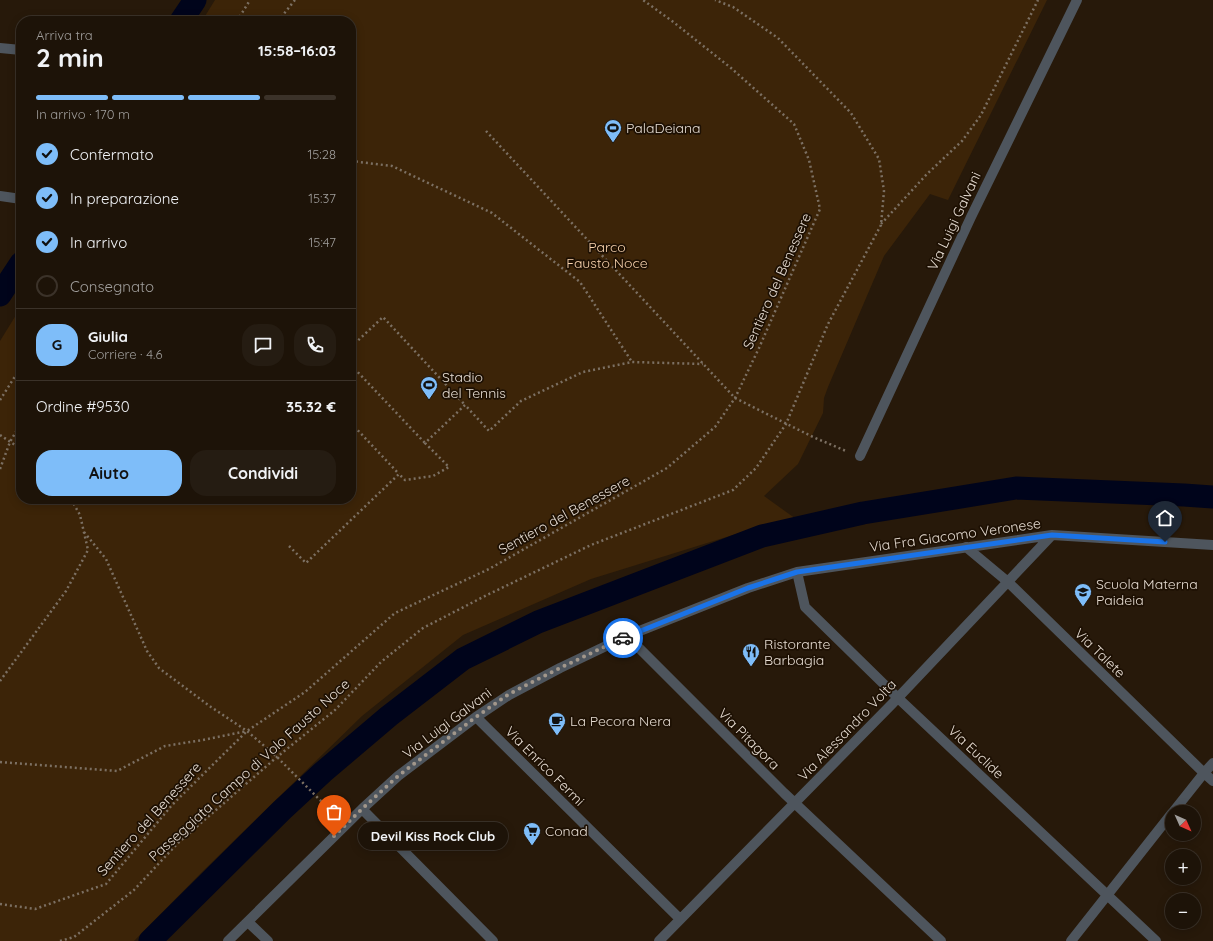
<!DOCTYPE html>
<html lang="it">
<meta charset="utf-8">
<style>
:root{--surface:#1d1308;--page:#251c12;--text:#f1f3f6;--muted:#a09e9c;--line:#3b3229;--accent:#7ebdf9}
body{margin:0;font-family:Quicksand,sans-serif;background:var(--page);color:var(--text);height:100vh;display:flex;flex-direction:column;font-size:15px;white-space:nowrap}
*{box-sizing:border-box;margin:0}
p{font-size:13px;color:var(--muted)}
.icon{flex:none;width:22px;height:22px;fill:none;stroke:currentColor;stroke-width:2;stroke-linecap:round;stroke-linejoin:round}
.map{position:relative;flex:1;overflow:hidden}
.panel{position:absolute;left:16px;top:16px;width:340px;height:488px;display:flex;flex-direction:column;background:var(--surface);border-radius:16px;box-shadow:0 2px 10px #0003,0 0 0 1px var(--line)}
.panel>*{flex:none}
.needle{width:26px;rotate:135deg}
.fabs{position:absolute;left:1165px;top:805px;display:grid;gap:8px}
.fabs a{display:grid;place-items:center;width:36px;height:36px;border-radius:50%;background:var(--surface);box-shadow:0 2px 10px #0003,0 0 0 1px var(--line);font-size:20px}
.pin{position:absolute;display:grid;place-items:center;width:34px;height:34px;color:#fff;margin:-41px -17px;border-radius:50% 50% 50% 0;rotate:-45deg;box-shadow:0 0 4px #0007}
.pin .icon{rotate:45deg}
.courier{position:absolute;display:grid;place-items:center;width:40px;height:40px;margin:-20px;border:3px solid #1a73e8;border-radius:50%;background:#fff;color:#222;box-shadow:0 1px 5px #0007}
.bubble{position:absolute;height:28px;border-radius:14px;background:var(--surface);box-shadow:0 2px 10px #0003,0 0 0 1px var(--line);font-size:13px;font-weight:800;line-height:28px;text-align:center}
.summary em{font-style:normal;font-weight:800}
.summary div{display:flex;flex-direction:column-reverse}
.summary{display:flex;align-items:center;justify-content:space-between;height:68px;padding:0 20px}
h1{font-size:26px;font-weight:800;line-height:30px}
.bar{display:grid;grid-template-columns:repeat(4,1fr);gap:6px 4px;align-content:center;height:48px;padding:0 20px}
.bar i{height:5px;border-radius:3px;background:var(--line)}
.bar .current{background:var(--accent)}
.bar p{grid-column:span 4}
.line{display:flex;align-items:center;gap:10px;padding:0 20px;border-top:1px solid var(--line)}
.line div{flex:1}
.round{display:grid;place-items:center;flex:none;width:42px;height:42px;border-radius:16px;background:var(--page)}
ol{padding:0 20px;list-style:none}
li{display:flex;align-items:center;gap:12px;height:44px}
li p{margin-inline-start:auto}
li .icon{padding:4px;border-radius:50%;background:var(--accent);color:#111;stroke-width:4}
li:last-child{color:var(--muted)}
li i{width:22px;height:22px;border:2px solid var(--line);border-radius:50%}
.action{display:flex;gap:8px;margin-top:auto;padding:8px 20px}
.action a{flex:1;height:46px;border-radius:16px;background:var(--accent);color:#111;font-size:16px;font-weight:800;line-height:46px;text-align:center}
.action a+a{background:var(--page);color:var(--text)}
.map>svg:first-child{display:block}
.green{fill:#3c2408}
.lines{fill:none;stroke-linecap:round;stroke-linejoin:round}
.canal{stroke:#00041b;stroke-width:23}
.path{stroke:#7c7063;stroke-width:2.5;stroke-dasharray:2 3;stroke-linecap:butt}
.minor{stroke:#4e555d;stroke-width:10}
.done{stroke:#a2978b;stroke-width:4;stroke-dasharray:0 7.2}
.route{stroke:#1a73e8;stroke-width:5}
.labels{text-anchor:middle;stroke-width:3.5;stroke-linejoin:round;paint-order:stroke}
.poi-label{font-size:14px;fill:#e5dbd1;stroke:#1d1003;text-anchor:start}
.street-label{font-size:14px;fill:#e5dbd1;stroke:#1d1003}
.park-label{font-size:14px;fill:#fad4af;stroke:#1d1003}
</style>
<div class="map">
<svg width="1213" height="941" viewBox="0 0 1213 941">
<rect width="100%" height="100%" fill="#27190a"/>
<path class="green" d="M215,0H1047L948,200L930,194L884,256L828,387L824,398L823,413L798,464L764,496L796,519L749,530L591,579L463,635L362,716L202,872L134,941H0V341L21,307V499H351V21H202Z"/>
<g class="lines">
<path class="canal" d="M181,21L195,0
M0,295L21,263
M150,941L282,810L323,772L389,716L463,659L538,622L762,536L863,513L1016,488L1184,495L1213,497"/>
<path class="path" d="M237,21L250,0
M278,21L295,0
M486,131L735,398L813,437L846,451
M351,161L392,166L492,213L580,282L632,362
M881,224L927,174L962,141L981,115L1038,0
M351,347L383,317L465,405
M351,365L425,443
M0,400L21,367
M351,423L399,474
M0,435L21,449
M0,469L10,442L21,423
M84,532L106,559L147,651L159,668L211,707L247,731L277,757L335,815
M289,546L306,563L399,474L405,480L433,476L449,467L425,443L465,405L489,431L521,401L583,372L632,362L703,364
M0,681L66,591L88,550L80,515L71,499
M0,762L117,771L165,746L203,740L247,731
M0,904L35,909L106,884L172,805L247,731L305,692L395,613L489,569L667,468L715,427L735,398L759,348L820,209L809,160L794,124L731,68L672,21L643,0
M60,941L74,937L134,890L178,843L277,757L335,710L381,662L423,628L487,595L591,545L733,490L756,468L786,424L828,324L881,225L884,191L879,159L851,113L778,38L733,7L715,0"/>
<path class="minor" d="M0,48L21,50
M0,196L21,199
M860,456L971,217L1077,0
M966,547L1008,582L1204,773L1213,781
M797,572L805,607L898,698L1156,941
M627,636L784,793L941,941
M476,717L680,919
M362,809L493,941
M1173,812L1204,773L1213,763
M248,922L268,941
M228,941L362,809L398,776L476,717L509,695L560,668L627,636L748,588L797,572L1052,535L1213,545
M659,941L892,704L1052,535
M1071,941L1172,813"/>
</g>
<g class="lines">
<path class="done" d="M334,836L362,809L398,776L476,717L509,694L560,668L623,638"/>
<path class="route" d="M623,638L748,588L797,572L1052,535L1165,542"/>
</g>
<defs>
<symbol id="stadium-pin" viewBox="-11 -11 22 30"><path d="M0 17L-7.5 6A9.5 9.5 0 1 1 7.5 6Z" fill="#7ebdf9" stroke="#1d1003"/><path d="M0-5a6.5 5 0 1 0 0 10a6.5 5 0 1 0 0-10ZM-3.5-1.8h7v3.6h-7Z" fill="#111"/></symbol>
<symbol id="school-pin" viewBox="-11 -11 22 30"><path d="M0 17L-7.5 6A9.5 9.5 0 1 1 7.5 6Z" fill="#7ebdf9" stroke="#1d1003"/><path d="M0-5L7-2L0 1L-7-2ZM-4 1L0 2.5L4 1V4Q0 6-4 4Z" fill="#111"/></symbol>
<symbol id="restaurant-pin" viewBox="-11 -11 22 30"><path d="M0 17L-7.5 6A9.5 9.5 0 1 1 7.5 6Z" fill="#7ebdf9" stroke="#1d1003"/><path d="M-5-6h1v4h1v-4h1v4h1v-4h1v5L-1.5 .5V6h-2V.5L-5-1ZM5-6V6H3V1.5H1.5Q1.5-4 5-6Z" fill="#111"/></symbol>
<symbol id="cafe-pin" viewBox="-11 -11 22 30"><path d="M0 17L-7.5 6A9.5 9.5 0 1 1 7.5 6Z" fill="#7ebdf9" stroke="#1d1003"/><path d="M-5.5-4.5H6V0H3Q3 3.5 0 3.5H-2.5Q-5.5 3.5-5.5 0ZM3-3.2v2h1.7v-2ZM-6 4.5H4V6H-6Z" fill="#111"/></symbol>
<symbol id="supermarket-pin" viewBox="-11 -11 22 30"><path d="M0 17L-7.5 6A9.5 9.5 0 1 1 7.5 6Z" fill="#7ebdf9" stroke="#1d1003"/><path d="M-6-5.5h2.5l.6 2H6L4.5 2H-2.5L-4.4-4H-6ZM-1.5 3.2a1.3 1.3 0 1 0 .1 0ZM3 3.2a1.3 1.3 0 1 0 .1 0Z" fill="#111"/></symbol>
</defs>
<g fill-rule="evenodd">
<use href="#stadium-pin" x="603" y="118" width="20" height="27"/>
<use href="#stadium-pin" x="419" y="375" width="20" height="27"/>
<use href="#school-pin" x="1073" y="582" width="20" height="27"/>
<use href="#restaurant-pin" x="741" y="642" width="20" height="27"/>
<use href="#cafe-pin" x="547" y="711" width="20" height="27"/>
<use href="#supermarket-pin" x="522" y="821" width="20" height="27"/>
</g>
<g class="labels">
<g class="poi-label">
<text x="626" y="133">PalaDeiana</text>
<text x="442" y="382">Stadio<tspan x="442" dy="16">del Tennis</tspan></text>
<text x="1096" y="589">Scuola Materna<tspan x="1096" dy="16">Paideia</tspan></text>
<text x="764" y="649">Ristorante<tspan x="764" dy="16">Barbagia</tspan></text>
<text x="570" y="726">La Pecora Nera</text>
<text x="545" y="836">Conad</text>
</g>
<g class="street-label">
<text transform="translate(954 221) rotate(-65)" y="5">Via Luigi Galvani</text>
<text transform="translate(777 281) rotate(-66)" y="5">Sentiero del Benessere</text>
<text transform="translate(564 515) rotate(-29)" y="5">Sentiero del Benessere</text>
<text transform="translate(955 535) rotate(-8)" y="5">Via Fra Giacomo Veronese</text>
<text transform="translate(1100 653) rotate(44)" y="5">Via Talete</text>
<text transform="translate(447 723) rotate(-37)" y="5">Via Luigi Galvani</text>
<text transform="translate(847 730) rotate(-46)" y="5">Via Alessandro Volta</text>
<text transform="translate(749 739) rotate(45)" y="5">Via Pitagora</text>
<text transform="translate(976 752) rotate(43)" y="5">Via Euclide</text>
<text transform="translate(545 766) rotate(45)" y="5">Via Enrico Fermi</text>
<text transform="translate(249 770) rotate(-42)" y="5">Passeggiata Campo di Volo Fausto Noce</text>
<text transform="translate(149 819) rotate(-48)" y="5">Sentiero del Benessere</text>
</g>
<g class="park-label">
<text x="607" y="252">Parco<tspan x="607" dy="16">Fausto Noce</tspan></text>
</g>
</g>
</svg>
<div class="fabs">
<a><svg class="needle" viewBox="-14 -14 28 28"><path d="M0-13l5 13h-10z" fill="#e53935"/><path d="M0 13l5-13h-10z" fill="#a09e9c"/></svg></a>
<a>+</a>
<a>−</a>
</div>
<div class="pin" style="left:334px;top:836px;background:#ea580c"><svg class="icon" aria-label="bag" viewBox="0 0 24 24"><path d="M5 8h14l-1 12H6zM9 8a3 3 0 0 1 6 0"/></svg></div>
<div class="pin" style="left:1165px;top:542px;background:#1f2937"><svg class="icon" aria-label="home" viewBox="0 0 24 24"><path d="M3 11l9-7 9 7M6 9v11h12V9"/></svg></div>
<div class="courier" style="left:623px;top:638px"><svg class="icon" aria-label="car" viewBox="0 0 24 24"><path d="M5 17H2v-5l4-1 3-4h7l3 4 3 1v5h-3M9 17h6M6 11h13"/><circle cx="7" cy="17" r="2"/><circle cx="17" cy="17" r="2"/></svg></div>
<div class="bubble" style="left:358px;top:822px;width:150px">Devil Kiss Rock Club</div>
<section class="panel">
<div class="summary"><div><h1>2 min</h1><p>Arriva tra</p></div><em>15:58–16:03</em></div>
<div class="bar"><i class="current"></i><i class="current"></i><i class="current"></i><i></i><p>In arrivo · 170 m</p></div>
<ol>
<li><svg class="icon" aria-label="check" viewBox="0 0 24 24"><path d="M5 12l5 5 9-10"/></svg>Confermato<p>15:28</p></li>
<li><svg class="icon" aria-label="check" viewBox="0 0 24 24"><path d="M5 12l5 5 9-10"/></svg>In preparazione<p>15:37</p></li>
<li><svg class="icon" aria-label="check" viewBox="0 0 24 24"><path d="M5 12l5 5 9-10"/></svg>In arrivo<p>15:47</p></li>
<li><i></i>Consegnato</li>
</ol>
<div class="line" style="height:72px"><b class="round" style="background:var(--accent);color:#111">G</b><div><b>Giulia</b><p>Corriere · 4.6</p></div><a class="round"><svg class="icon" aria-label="chat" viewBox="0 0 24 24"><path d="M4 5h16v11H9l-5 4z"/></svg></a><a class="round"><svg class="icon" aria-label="phone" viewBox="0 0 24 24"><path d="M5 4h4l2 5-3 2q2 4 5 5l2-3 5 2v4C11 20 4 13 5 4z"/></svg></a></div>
<div class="line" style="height:52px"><div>Ordine #9530</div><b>35.32 €</b></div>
<div class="action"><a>Aiuto</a><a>Condividi</a></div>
</section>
</div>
